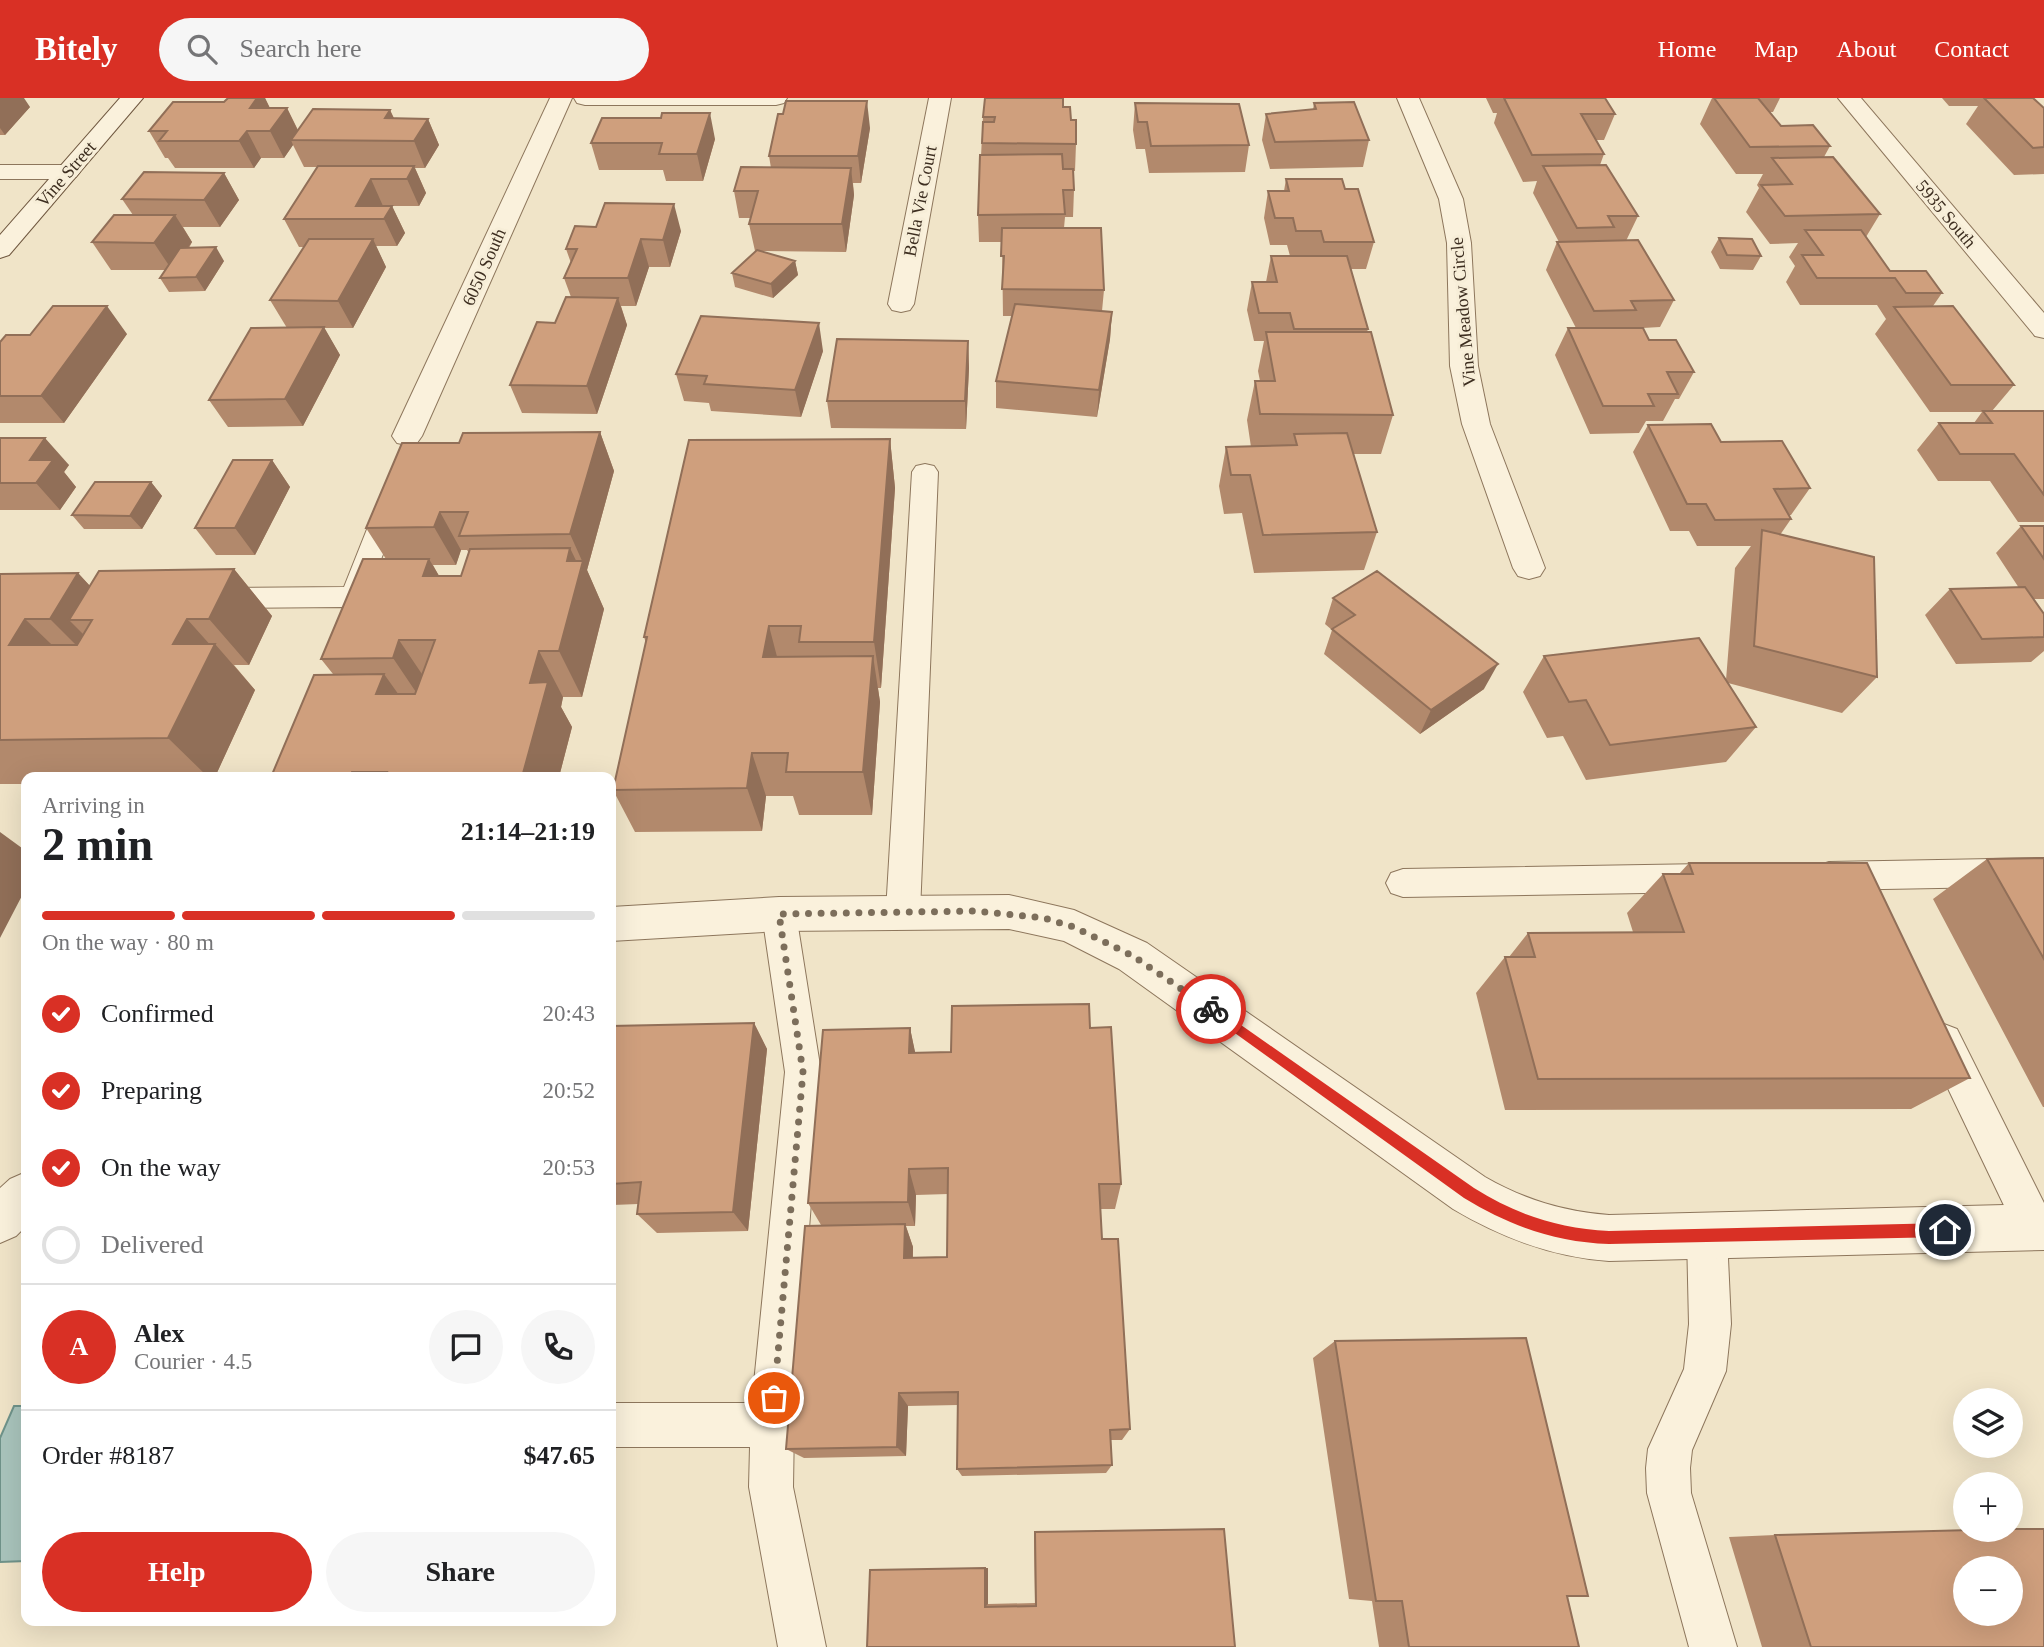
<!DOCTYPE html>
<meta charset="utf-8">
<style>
:root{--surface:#fff;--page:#f6f6f6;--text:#202124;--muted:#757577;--line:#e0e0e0;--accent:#d93025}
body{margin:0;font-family:"Times New Roman",serif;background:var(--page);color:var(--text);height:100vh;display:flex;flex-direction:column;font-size:26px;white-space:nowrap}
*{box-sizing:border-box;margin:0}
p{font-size:23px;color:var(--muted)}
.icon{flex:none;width:38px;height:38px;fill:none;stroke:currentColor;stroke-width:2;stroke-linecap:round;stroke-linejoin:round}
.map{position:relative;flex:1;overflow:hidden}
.details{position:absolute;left:21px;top:674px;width:595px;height:854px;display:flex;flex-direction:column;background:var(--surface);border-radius:14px;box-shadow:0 7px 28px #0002}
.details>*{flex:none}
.tools{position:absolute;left:1953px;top:1290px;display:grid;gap:14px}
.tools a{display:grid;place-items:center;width:70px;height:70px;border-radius:50%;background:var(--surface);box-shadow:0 7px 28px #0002;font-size:35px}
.pin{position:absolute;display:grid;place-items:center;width:60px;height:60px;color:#fff;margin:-30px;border:4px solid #fff;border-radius:50%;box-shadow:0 2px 7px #0007}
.courier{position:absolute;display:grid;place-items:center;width:70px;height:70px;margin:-35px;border:5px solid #d93025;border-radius:50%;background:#fff;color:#222;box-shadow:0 2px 9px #0007}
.summary em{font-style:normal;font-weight:700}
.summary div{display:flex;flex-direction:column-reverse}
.summary{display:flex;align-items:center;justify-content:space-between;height:119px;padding:0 21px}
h1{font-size:46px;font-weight:700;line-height:52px}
.bar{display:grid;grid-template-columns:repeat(4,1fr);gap:10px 7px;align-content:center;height:84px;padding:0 21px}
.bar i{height:9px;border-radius:5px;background:var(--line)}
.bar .current{background:var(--accent)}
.bar p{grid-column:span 4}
.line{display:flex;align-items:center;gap:18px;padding:0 21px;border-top:2px solid var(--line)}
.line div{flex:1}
.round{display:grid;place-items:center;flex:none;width:74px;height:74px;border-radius:37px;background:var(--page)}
ol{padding:0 21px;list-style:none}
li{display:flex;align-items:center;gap:21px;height:77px}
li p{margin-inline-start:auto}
li .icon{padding:7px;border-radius:50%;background:var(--accent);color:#fff;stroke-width:4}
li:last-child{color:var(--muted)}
li i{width:38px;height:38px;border:4px solid var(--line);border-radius:50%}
.cta{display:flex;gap:14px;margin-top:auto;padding:14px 21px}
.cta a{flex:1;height:80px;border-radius:42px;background:var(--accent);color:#fff;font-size:28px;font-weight:700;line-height:80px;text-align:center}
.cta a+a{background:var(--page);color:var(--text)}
header{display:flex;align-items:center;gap:42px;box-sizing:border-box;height:98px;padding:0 35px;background:var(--accent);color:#fff}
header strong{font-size:33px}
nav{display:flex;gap:38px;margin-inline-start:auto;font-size:24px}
.search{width:490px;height:63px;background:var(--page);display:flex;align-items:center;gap:18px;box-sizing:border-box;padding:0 24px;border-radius:38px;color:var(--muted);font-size:26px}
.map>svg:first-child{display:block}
.water{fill:#a9c4bc;stroke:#6f938a;stroke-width:2}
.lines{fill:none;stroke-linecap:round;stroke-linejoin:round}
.lane-casing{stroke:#8d765c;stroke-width:2}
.street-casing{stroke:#8d765c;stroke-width:2}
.secondary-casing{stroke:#6f573f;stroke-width:2}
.lane{fill:#faf1dc;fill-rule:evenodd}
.street{fill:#faf1dc;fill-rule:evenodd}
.secondary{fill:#faf1dc;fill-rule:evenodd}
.wall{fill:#b2896c;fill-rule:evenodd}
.shaded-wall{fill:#916f58}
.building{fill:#cf9f7d;stroke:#916f58;stroke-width:2;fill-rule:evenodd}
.route{fill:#d93025}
.done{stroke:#7c6e5b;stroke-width:7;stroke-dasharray:0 12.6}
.labels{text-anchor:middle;stroke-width:6;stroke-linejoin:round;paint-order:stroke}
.far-street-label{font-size:18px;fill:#3d2e20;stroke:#f7eed8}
</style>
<header>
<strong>Bitely</strong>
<div class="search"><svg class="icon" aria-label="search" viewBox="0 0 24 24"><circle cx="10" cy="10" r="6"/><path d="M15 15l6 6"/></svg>Search here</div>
<nav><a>Home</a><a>Map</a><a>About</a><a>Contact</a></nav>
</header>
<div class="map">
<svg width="2044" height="1549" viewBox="0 0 2044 1549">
<rect width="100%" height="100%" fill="#f0e4c8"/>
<path class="water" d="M14,1308H26V1463L0,1464V1340Z"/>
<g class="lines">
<defs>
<path id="lane" d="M925,366L934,368L938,374L920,814L915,824L903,829L891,824L886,814L912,374L916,368Z
M392,392L401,395L405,401L374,479L369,505L365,512L355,515L343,509L214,510L204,507L200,500L204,493L214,490L344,489L379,401L383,395Z
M2044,760V788L1829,792L1817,788L1812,778L1817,768L1829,764Z
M1705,766L1717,770L1722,780L1717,790L1705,794L1403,799L1391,795L1386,785L1391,775L1403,771Z
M779,801L791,806L796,816L821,974L794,1327L793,1389L826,1549H778L749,1389L750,1349H611V1305H752L785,974L762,816L767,806Z
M1944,926L1957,931L2044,1105V1145L2035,1149L2021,1143L1931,955L1926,943L1931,931Z
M1707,1118L1721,1124L1727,1138L1731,1226L1726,1273L1692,1352L1690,1370L1691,1395L1737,1549H1689L1647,1395L1646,1370L1648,1351L1684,1271L1689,1226L1687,1138L1693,1124Z"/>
<path id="street" d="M550,0H572L422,338L417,345L407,347L397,345L392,338Z
M574,0H787L784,5L776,7H585L577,5Z
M929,0H951L914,206L910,212L901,214L892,212L888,206Z
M1397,0H1419L1463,101L1471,145L1478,268L1490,326L1545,470L1540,478L1529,481L1518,478L1513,470L1462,326L1450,268L1447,145L1439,101Z
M1838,0H1861L2044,215V240L2035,238Z
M0,67H68L76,69L80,74L76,79L68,81H0Z
M1009,797L1074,812L1147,845L1485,1079C1525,1102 1563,1113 1609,1117L2044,1106V1152L1609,1163C1552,1159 1502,1140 1453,1111L1119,871L1064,843L1009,831L779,833L611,843V809L779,799Z
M26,1074V1128L16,1138L0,1145V1090L10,1081Z"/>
<path id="secondary" d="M120,0H143L9,157L0,160V137Z"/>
</defs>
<use href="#lane" class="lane-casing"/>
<use href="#street" class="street-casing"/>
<use href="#secondary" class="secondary-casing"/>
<use href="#lane" class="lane"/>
<use href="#street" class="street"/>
<use href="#secondary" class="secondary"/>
</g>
<path class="wall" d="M0,0L30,9L5,37H0Z
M228,0H265L270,10H287L298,32L390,12L394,20L428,21L439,47L425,70H415L426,95L419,108H392L405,135L397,148H376L386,169L353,230H324L340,257L303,328L228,329L209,302L287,230L270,202L304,149H299L284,121L318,69H304L293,47L284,60H261L254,70H175L168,60H165L149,33L224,4Z
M1486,0H1605L1615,16L1604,42H1596L1604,56L1600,67L1638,118L1626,143L1674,202L1660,229L1643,230L1649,242L1694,274L1679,301H1675L1663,323H1646L1639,335L1590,336L1555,257L1568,230H1576L1546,172L1557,144H1559L1533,95L1537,83L1523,84L1494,25L1497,15H1493Z
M1712,0H1780L1773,14H1770L1781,28L1830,48L1824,59L1880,116L1866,139L1890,173L1942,195L1933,208L2014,287L1992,313H2044V424H2018L1990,383H1938L1917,352L1939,325H1974L1982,314H1930L1875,236L1886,221L1877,207H1800L1786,184L1795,168L1789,159L1798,145L1770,146L1746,114L1759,90L1757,87L1763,76H1736L1700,26Z
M1942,0H2033L2044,10V76L2014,77L1966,26L1978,8H1949Z
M1135,5L1249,47L1245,74L1149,75L1145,51H1136L1133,32Z
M1314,5L1369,42L1363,69L1270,71L1262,42L1266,16L1313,12Z
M1063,9L1071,22L1076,46L1075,73H1073L1074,92L1073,119H1065L1064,130L1104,192L1102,213L1112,214L1110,241L1097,319L996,310V283L1012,218H1003L1002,144H979L978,117L983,19Z
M870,30L861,85H853L854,97L846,154L761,153L795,163L798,177L773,200L735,189L732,175L756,153H755L749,126L751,120H739L734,93L771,70L769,58Z
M715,41L703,83H666L663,72H599L591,45Z
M224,75L239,102L220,129H183L192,144L189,150L224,163L205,193L169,194L160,180L165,172H111L92,144L133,117L122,101Z
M1286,81L1345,91L1374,144L1366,171H1351L1368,231L1367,234L1393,317L1381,356H1353L1377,434L1364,472L1254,475L1242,415L1224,416L1219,388L1226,349H1251L1247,322L1255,283H1260L1258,273L1264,243H1254L1247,212L1252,184H1266L1271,158H1290L1287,147H1270L1264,120L1268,93H1284Z
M681,133L670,169H649L636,208H621L627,227L597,316L522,315L510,287L555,225L571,199L564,180L571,165L566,151Z
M1719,140L1761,158L1753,172L1720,171L1711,154Z
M127,236L64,325H0V244Z
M968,243L969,270L966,331L831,330L827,303Z
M823,253L801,319L711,313L709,305L684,303L676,276Z
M1648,327L1721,344L1810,390L1791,417H1789L1791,421L1780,437L1877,579L1842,615L1728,585L1756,629L1726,664L1586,682L1563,638L1547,640L1523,594L1544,558L1726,582L1735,470L1751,448H1697L1689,433H1670L1633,354Z
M600,334L614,373L587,472L604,511L582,599H563L561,609L572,629L559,679H271L333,576L321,561L386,461L366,430L459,345ZM461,452H467L469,455L461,478H439L433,467H456Z
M0,340L69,367L64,374L76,389L60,412H0Z
M890,341L895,390L881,590H878L880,604L872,717H799L793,698H766L762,733L635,734L613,692L646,545L644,539Z
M272,362L290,389L255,457H216L195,430Z
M151,384L162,398L142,431H84L72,417Z
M2021,428H2044V501H2033L2044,516V553L2031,564L1956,566L1925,517L1950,491L2019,490L1996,455Z
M234,471L272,518L249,567H234L255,592L215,679H26V686H0V476L78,475L90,488Z
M1333,500L1484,591L1420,636L1324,556L1332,532L1325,526Z
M2044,760V1009H2043L1933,801L1987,761Z
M1689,765L1970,980L1911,1011L1505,1012L1476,895L1505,859H1509L1528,835L1633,834L1627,815L1663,776H1679Z
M754,925L767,951L748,1133L657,1135L637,1116L638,1106L613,1107L611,1119V928Z
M910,930L915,955L951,954L1090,930L1121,1086L1115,1111H1100L1102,1141L1130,1331L1122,1342H1111L1112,1367L1106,1375L962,1378L957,1371L958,1307L908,1308L906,1358L804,1360L786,1351L821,1127L808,1105ZM948,1096L947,1159L913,1160V1149L906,1128H915L916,1097Z
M1335,1243L1567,1498L1579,1549H1379L1372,1503L1349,1501L1313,1260Z
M1035,1434L1235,1549H867L988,1470V1506L1035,1505L1034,1437Z
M1775,1437L2044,1549H1762L1729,1439Z"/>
<path class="shaded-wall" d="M0,0H24L30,9L5,37L0,30Z
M257,0H265L275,21L250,10Z
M867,3L870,30L861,85L858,58Z
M287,10L300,37L291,42L293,47L284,60L270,33Z
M390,12L402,39L385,20Z
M710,15L715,41L703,83L697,56Z
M428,21L439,47L425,70L414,43Z
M247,33L261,60L254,70L239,43Z
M414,68L426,95L419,108L407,81Z
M851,70L854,97L846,154L842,126Z
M224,75L239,102L220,129L204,102Z
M371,81L383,108H356Z
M674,106L681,133L670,169L663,142Z
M392,108L405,135L397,148L384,121Z
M175,117L192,144L172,172L154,145Z
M373,141L386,169L353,230L338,203Z
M641,141L649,169L636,208L628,180Z
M216,149L224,163L205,193L196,179Z
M795,163L798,177L773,200L771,186Z
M618,200L627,227L597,316L587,288Z
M107,208L127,236L64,325L41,298Z
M1112,214L1110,241L1097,319L1099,292Z
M819,225L823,253L801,319L795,292Z
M324,229L340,257L303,328L285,301Z
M968,243L969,270L966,331L965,303Z
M600,334L614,373L587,472L604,511L582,599L559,553L567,463L570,450L581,473L583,465L570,436Z
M45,340L69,367L64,374L76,389L60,412L36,385L30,362Z
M890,341L895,390L881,590L874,544Z
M272,362L290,389L255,457L235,430Z
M151,384L162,398L142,431L130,418Z
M440,414L461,452L456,467L434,429Z
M429,461L457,508L423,478Z
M234,471L272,518L249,567L209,521Z
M78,475L122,523L69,522L103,556L97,568L50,521Z
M25,521L74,568L9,547Z
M187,521L213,550L215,546L255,592L215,679H208L168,640L173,546Z
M769,528L781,574L763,559Z
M399,542L430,588L424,606L393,560Z
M539,553L563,599L561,609L572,629L559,679H522L530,585Z
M873,558L880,604L872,717L863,674Z
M1498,566L1484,591L1420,636L1431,612Z
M384,576L416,621L376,596Z
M752,655L766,698L762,733L747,690Z
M0,734L26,753V790L0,840Z
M754,925L767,951L748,1133L733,1114Z
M910,930L917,963L909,955Z
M909,1071L916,1097L915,1128L908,1104Z
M611,1105L613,1107L611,1119Z
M905,1126L913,1149L912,1181L904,1160Z
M899,1295L908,1308L906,1358L897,1349Z
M985,1470H988V1506L985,1509Z"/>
<path class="building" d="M228,0H257L250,10H287L270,33H247L239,43H159L167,33H149L173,4H224Z
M985,0H1063V9H1070L1071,22H1076V46L982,45L983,24H994L995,19H983Z
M1504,0H1605L1615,16H1581L1604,56L1532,57Z
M1714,0H1758L1781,28L1813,27L1830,48L1750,49Z
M1984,0H2033L2044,10V49L2033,50Z
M786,3H867L858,58H769L778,16H783Z
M1354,4L1369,42L1275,44L1266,16L1316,11L1314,5Z
M1135,5L1239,6L1249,47L1151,48L1147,24H1138Z
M313,11L390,12L385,20L428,21L414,43L291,42Z
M662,15H710L697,56H659L662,45H591L602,20H661Z
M1062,56L1063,71H1073L1074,92H1063L1065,116L978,117L980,57Z
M1833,59L1880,116L1785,118L1761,87L1792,86L1772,60Z
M1606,67L1638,118H1608L1614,129L1577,130L1543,68Z
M318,68H414L407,81H371L356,108H392L384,121H284Z
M741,69L851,70L842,126H749L758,93H734Z
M144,74L224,75L204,102L122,101Z
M1286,81H1342L1345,91H1358L1374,144H1324L1321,133H1296L1293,120H1275L1268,93H1289Z
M605,105L674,106L663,142L641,141L628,180H564L577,151H566L575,128L596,129Z
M114,117H175L154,145L92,144Z
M1002,130H1101L1104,192L1002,191L1004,158H1001Z
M1805,132H1861L1890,173H1926L1942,195H1906L1895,180H1817L1802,157H1823Z
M1719,140L1752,141L1761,158L1727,157Z
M309,141H373L338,203L270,202Z
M1638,142L1674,202L1631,203L1636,212L1594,213L1557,144Z
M216,149L196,179L160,180L180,150Z
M757,152L795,163L771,186L732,175Z
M1271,158H1347L1368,231H1294L1290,215H1259L1252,184H1277Z
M566,199L618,200L587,288L510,287L537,224L555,225Z
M1015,206L1112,214L1099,292L996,283Z
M53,208H107L41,298H0V244L6,237H30Z
M1953,208L2014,287H1951L1894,209Z
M701,218L819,225L795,292L704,286L707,278L676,276Z
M324,229L285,301L209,302L251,230Z
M1568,230H1643L1649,242H1676L1694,274H1667L1678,296H1648L1654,308H1603Z
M1266,234H1371L1393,317L1260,316L1255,283H1275Z
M837,241L968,243L965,303H827Z
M1983,313H2044V397L2014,356H1960L1939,325H1992Z
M1711,326L1721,344L1782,343L1810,390L1774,391L1791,421L1715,422L1706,406H1687L1648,327Z
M600,334L570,436L459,438L468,414H440L434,429L366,430L402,345H459L463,335Z
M1347,335L1377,434L1263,437L1250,377H1231L1226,349L1297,347L1294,336Z
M0,340H45L30,362H53L36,385H0Z
M890,341L874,544H799L801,528H769L763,559L873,558L863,674H786L788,655H752L747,690L613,692L647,539H644L689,342Z
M233,362H272L235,430H195Z
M95,384H151L130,418L72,417Z
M2021,428H2044V461Z
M1762,432L1874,459L1877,579L1754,548Z
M570,450L567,463H583L559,553H539L530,585L548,584L522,679H385L387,674H352L350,679H271L314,577L384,576L376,596H415L435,542H399L393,560L321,561L363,461H429L423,478H461L470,451Z
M234,471L209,521H187L173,546H215L168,640L0,642V476L78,475L50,521H25L9,547H77L92,522H69L99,473Z
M1377,473L1498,566L1431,612L1332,531L1355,517L1333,500Z
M2025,489L2044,516V539L1982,541L1950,491Z
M1699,540L1756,629L1610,647L1586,602L1569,604L1544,558Z
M2044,760V861L1987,761Z
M1689,765H1867L1970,980L1538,981L1505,859H1535L1528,835L1684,834L1663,776H1693Z
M1089,906L1090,930L1111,929L1121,1086H1099L1102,1141H1118L1130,1331L1110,1332L1112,1367L957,1371L958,1294L899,1295L897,1349L786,1351L805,1128L905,1126L904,1160L947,1159L948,1070L909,1071L908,1104L808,1105L823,932L910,930L909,955L951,954L952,908Z
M754,925L733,1114L637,1116L641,1084L611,1086V928Z
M1526,1240L1588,1498H1567L1579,1549H1409L1402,1503H1376L1335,1243Z
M1224,1431L1235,1549H867L870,1472L985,1470V1509L1036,1508L1035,1434Z
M2011,1431H2044V1549H1811L1775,1437ZM1965,1470H2011V1516H1965Z"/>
<path class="route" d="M1211,906L1474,1090C1517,1117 1558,1130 1609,1133L1945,1125L1952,1132L1945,1139L1609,1146C1555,1144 1510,1128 1464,1100L1207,915V907Z"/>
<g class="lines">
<path class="done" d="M774,1300L803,974L779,816L976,813L1044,820L1074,829L1133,858L1211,911"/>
</g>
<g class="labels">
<g class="far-street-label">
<text transform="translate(66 76) rotate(-49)" y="6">Vine Street</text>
<text transform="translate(920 103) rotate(-79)" y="6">Bella Vie Court</text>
<text transform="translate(1946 116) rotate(50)" y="6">5935 South</text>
<text transform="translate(484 169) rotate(-66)" y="6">6050 South</text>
<text transform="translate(1463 214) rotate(-95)" y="6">Vine Meadow Circle</text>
</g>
</g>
</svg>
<div class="tools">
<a><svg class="icon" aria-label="layers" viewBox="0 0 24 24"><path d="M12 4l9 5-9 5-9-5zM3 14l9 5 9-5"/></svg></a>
<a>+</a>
<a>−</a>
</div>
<div class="pin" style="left:774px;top:1300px;background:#ea580c"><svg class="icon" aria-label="bag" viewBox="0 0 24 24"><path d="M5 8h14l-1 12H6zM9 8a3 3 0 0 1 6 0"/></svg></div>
<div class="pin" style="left:1945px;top:1132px;background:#1f2937"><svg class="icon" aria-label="home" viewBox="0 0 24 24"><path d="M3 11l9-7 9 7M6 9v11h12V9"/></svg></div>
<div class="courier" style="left:1211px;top:911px"><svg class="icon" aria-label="bike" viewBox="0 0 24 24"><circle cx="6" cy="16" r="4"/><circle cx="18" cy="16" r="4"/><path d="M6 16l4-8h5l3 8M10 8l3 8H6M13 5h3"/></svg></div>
<section class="details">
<div class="summary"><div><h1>2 min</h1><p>Arriving in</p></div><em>21:14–21:19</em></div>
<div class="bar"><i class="current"></i><i class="current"></i><i class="current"></i><i></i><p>On the way · 80 m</p></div>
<ol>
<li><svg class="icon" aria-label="check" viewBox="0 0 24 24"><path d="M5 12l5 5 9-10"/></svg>Confirmed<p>20:43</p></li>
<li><svg class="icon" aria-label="check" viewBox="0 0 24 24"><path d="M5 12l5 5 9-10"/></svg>Preparing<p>20:52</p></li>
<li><svg class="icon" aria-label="check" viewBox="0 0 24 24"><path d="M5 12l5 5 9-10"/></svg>On the way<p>20:53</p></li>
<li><i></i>Delivered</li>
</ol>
<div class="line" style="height:126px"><b class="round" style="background:var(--accent);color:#fff">A</b><div><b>Alex</b><p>Courier · 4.5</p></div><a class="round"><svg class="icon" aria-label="chat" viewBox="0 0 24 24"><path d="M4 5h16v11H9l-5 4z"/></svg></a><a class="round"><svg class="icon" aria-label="phone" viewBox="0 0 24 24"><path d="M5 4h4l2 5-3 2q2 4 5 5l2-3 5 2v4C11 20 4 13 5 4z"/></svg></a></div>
<div class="line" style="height:91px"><div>Order #8187</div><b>$47.65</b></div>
<div class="cta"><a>Help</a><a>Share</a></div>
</section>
</div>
